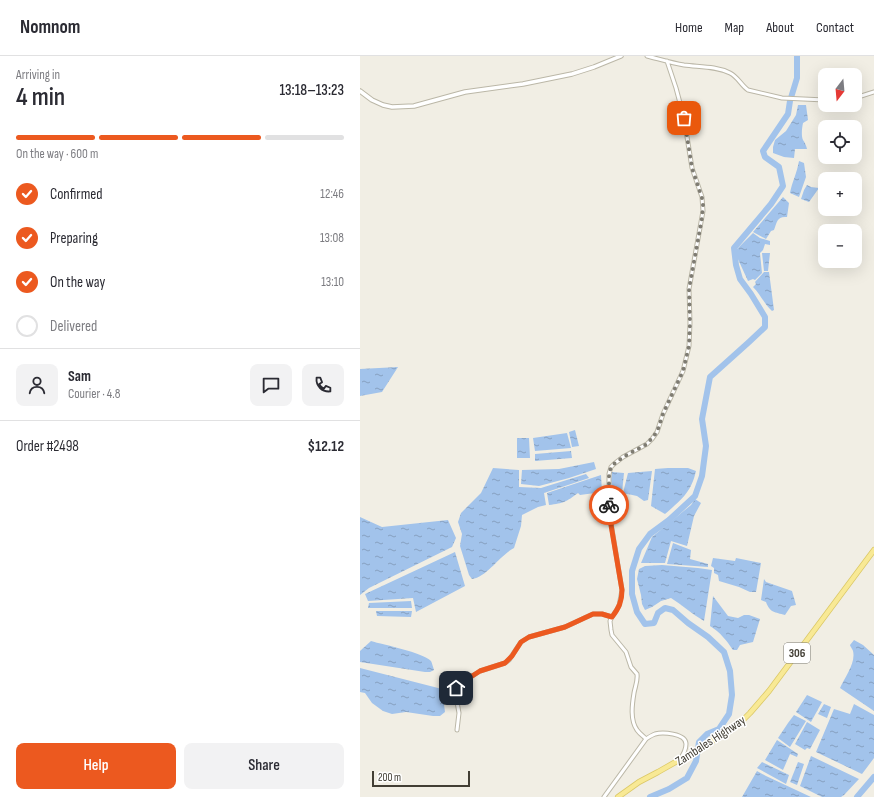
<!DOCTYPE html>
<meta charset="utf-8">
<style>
:root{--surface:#fff;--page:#f2f2f3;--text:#2b2b33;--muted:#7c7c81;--line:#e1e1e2;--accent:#ec591f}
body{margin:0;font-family:"Sofia Sans Condensed",sans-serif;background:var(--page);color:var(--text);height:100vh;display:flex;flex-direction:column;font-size:15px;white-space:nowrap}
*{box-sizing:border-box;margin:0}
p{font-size:13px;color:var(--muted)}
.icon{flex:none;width:22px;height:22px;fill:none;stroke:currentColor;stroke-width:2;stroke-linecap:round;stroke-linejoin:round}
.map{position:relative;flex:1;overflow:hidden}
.panel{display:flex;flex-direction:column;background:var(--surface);width:360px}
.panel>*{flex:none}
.needle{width:26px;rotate:196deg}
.fabs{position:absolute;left:458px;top:12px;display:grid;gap:8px}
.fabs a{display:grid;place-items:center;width:44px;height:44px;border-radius:8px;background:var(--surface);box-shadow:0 4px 16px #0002;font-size:20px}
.scale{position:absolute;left:12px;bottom:10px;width:98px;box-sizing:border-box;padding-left:4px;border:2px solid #423e34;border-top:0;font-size:11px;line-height:14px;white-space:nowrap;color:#423e34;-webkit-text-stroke:3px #fff;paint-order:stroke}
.pin{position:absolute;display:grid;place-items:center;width:34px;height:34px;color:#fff;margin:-17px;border-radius:8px;box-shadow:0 2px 6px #0006}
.courier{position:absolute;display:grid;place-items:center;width:40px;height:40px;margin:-20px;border:3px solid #ec591f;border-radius:50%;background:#fff;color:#222;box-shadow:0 1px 5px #0007}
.overview em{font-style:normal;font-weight:600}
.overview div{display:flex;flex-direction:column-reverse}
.overview{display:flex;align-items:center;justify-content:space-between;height:68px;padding:0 16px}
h1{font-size:26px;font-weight:600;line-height:30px}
.bar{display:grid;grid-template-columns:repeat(4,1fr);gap:6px 4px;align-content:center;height:48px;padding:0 16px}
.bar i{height:5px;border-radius:3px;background:var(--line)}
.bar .current{background:var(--accent)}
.bar p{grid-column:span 4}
.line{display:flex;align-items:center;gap:10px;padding:0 16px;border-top:1px solid var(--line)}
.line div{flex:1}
.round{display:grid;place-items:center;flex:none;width:42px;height:42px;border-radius:8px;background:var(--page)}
ol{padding:0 16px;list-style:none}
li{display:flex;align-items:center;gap:12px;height:44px}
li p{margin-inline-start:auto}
li .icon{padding:4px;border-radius:50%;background:var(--accent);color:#fff;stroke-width:4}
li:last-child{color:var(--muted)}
li i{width:22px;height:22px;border:2px solid var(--line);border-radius:50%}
.primary-button{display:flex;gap:8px;margin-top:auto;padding:8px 16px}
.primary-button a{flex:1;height:46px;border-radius:8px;background:var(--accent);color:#fff;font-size:16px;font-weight:600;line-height:46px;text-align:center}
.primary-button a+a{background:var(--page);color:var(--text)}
header{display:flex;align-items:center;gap:24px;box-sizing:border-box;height:56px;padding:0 20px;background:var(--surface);border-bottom:1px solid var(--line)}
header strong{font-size:19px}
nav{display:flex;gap:22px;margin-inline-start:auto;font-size:14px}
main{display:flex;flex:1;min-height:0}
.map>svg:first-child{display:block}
.water{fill:url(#water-ripples)}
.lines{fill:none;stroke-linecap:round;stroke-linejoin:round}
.river{stroke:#a2c3eb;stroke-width:6}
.minor-casing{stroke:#bbb7a7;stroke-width:5}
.tertiary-casing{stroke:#bbb7a7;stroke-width:5.5}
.primary-casing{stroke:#dbc867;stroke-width:6}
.minor{stroke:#fff;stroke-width:3}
.tertiary{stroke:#fff;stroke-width:3.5}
.primary{stroke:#f8e995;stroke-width:4.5}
.done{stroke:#7f7c72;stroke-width:4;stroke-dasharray:0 7.2}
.route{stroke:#ec591f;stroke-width:5}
.labels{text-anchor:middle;stroke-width:3;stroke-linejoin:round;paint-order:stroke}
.shield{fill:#fff;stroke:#7b7871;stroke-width:1}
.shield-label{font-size:12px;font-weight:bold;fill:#423e34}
.street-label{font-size:13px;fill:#423e34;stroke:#fff}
</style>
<header>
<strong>Nomnom</strong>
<nav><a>Home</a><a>Map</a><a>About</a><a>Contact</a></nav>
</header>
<main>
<section class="panel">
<div class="overview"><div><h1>4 min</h1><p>Arriving in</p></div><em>13:18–13:23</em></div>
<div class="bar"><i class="current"></i><i class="current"></i><i class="current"></i><i></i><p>On the way · 600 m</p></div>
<ol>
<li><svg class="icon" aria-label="check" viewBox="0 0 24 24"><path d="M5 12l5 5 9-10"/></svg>Confirmed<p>12:46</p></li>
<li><svg class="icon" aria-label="check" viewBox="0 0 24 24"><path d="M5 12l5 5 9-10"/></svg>Preparing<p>13:08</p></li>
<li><svg class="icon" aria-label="check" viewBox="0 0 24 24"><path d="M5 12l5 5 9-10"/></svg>On the way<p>13:10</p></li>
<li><i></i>Delivered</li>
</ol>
<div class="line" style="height:72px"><a class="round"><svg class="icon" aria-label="person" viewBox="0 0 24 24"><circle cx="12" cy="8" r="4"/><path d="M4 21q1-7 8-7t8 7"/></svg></a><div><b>Sam</b><p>Courier · 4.8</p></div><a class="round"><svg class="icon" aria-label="chat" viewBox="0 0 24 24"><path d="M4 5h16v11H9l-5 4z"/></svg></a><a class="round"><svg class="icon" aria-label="phone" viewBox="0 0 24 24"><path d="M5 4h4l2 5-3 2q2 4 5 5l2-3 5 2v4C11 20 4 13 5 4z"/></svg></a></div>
<div class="line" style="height:52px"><div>Order #2498</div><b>$12.12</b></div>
<div class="primary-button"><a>Help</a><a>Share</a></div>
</section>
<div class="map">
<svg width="514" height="741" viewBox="0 0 514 741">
<defs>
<pattern id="water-ripples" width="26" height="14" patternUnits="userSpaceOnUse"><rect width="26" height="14" fill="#a2c3eb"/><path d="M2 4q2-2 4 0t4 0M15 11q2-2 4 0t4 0" fill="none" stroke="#86a0bf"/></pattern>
</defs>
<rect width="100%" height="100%" fill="#f1eee4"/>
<path class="water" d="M438,49H446L448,64L443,67C442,72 441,79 443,84C445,87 446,89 447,93H435L434,102L424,101L413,97V91L415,84L426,75L436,59Z
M439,105L444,107L446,121L439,141L430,137C432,126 437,117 439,105Z
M447,129L451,131L459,132L449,146L441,143L444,134Z
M423,141L429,147L427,161C417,160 417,166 414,174L411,175L406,183L393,176Z
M393,177L400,182L410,185V189L405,188L403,194L400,197L402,217L395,224L393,223L388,225L377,201L376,194Z
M402,197H410L408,215H404Z
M404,216H409L414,254L412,255C404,248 401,239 393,231L396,228L395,226Z
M38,311L22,336L0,340V313Z
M215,374L219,390L212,391L209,376Z
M207,377L211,392L175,395L173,382Z
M157,382H169L170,402H157Z
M211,395L212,402L175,405V398Z
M234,406L236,413L209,422L179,430L161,428L162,414L199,413Z
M133,412L159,414V431L181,432L226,418L229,422L184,437L186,449L178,451L162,459L161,470L154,492C140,499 127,521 112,523L109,519L100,490L102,478L98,466L101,457L121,437Z
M308,412H328L336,415C331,437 321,444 305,458L291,450L295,413Z
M292,415L288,444L284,445L277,440L263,437L268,417Z
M252,416L264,417L262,437L259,439H253L251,424Z
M241,419L242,436L220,439L218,437C206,446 204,447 189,449L187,437Z
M335,443L341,447L334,460L327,490L311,485L305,507H281L292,481L331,449Z
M0,461L22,471L88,464L96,482L92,491L9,532L0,539Z
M313,487L331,494L330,503L348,508V511L307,508Z
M95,496L105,530L56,556L53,542L8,545L5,538Z
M353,502L375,505L376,502L401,507L396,536H390L379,531L359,525L358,519L354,517V512L351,510Z
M302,509L338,512L352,514L344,565C332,558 322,549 311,542L301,545L292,551L285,554L282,548L281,539L277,523L279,513L285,510Z
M404,523L406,526L432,535L436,549L431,550L425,559C415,556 410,557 406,546L401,544Z
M353,540L368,560L378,562L384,559H389L400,563L393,586L380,589L377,594H373C367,585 360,576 350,570Z
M51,545L52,552H8L9,547Z
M16,555H52L51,561L17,560Z
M494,584L503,589L514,599V655L480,632C485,621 496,607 493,595C493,594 490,590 490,589Z
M11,585C24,589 62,596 71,605C72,607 73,611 74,614L70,616H65L0,606V595Z
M0,612L82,633L85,656L80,660H73L46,656L32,658L23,655L12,647L5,637L0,636Z
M447,639L462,646L451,666L436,656Z
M464,648L471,651L467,662L458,658Z
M494,648L514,659V702L502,718L456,696L474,653L490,658Z
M434,659L446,665L430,691L418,682L428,667Z
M447,666L460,674L450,693L447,692L445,694L435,688Z
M417,684L438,698L437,701L430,698L423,714L405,704Z
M451,700L499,723L484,739L481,741H462L440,730Z
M402,706L429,719L426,728L397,712Z
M438,706L444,708L437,729L430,726Z
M397,715L406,720L451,741H382Z"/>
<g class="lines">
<path class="river" d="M290,741L309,733L327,722L336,705L339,686L347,678L359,673L369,658L372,639L370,615L364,596L348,581L328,567L313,554L305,552L298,557L294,567L285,568L277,556L272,538V515L279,493L290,478L309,464L335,440L342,420L346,390L342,363L350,321L389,286L405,271V261L391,238L380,223L376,209L374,192L411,148L423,130L419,111L405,101L403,95L428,58L430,45L437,22V0
M497,741L514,721"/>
<defs>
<path id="minor" d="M287,0C299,3 312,7 324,9C339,11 356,10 370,17C378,21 381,29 388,34L422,42L465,44
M495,42L514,36
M97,674L99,657L95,635L98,629L120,615L145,607L149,604L161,586L169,581L205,571L233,558H242L252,561
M286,683C283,680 280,678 277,674C270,664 272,649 274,637C275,631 278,625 277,618L271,611L266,596L252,579L251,574L250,565L252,561L259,550L262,534L249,455V418L251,411L254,408L263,401L287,388L292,383L297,376L303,358L323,315L329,290L330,267L329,233L343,155L342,141L332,112L324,62L316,32L307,5
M244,741L286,683C289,681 292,679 295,678C302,676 326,677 326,688C326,693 323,699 320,703"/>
<path id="tertiary" d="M0,35L12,44L23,49L32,51L54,50L105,36L163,28L212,18L234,11L261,0"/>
<path id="primary" d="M258,741L279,726L298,716L349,687L380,667L390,657L409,635L514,494"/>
</defs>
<use href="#minor" class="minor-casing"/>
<use href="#tertiary" class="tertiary-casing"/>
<use href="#primary" class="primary-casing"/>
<use href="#minor" class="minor"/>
<use href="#tertiary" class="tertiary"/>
<use href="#primary" class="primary"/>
</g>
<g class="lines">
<path class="done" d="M249,449V418L251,411L254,408L263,401L287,388L297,376L303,358L323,315L329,290L330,267L329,233L342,162L343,149L342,142L332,112L324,62"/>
<path class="route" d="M96,632L98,629L106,624L120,615L145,607L152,600L161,586L169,581L205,571L233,558H242L252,561C259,552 262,545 262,534L251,469L249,449"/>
</g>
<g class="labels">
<rect class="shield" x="424" y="587" width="26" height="20" rx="3"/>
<g class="shield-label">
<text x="437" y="601">306</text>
</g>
<g class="street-label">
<text transform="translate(350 684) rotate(-33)" y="5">Zambales Highway</text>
</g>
</g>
</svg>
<div class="fabs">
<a><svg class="needle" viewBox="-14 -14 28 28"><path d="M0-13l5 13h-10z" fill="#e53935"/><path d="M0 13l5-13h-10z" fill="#7c7c81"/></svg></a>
<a><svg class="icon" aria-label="locate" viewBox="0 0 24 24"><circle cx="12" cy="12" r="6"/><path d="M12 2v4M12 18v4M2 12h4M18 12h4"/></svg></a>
<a>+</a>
<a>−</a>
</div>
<div class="scale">200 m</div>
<div class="pin" style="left:324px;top:62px;background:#ea580c"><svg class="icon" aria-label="bag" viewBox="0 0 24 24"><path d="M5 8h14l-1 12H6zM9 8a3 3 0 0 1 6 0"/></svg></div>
<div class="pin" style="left:96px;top:632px;background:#1f2937"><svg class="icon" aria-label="home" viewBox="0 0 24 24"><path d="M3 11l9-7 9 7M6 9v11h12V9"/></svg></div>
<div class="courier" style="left:249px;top:449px"><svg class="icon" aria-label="bike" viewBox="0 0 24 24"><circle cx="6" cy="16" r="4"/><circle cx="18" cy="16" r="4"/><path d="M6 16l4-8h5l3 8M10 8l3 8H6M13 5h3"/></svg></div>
</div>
</main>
